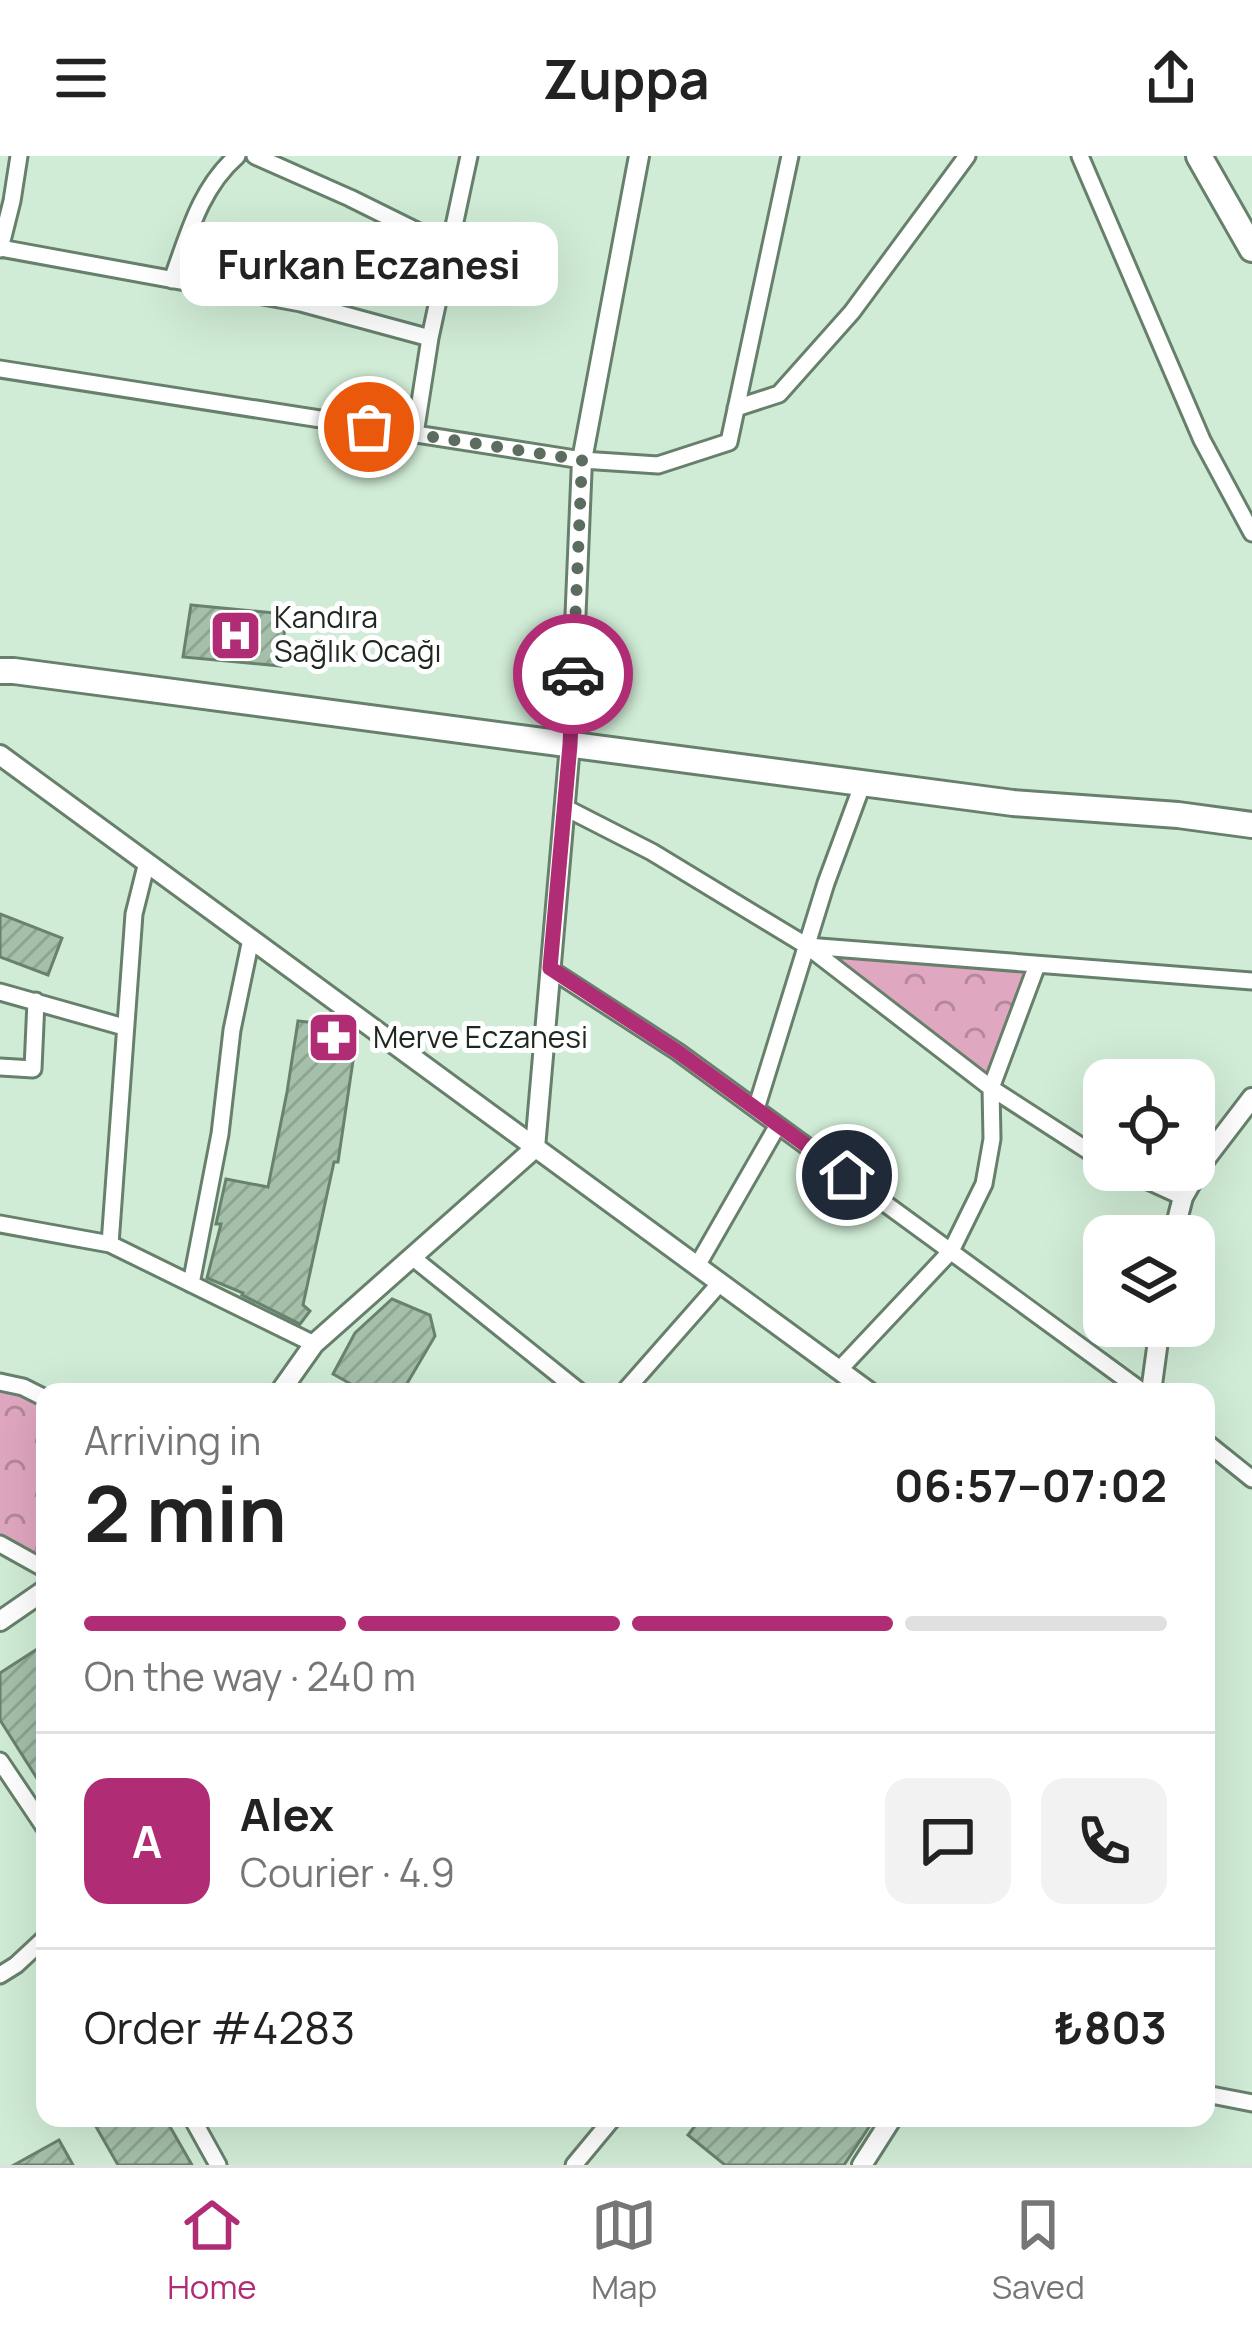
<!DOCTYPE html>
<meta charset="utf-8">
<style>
:root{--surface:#fff;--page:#f2f2f2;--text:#222;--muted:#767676;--line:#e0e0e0;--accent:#b02d76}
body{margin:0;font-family:Manrope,sans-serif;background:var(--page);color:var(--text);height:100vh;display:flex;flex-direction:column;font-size:45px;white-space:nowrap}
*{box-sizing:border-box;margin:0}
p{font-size:39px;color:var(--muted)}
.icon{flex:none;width:66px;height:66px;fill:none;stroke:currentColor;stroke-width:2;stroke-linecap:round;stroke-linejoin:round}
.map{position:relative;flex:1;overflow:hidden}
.panel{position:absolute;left:36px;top:1227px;width:1179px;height:744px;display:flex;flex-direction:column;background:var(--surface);border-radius:24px;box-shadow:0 12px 48px #0002}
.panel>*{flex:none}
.tools{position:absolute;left:1083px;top:903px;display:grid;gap:24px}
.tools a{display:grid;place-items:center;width:132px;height:132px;border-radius:24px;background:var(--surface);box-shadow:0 12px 48px #0002;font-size:60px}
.pin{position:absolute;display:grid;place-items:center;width:102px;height:102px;color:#fff;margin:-51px;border:6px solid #fff;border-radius:50%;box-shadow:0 3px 12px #0007}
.courier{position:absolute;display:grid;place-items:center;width:120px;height:120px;margin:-60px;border:9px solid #b02d76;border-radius:50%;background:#fff;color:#222;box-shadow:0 3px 15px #0007}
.bubble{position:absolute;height:84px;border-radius:24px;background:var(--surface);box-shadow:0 12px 48px #0002;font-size:39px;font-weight:700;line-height:84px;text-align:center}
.overview em{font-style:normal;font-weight:700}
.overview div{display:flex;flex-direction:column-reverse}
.overview{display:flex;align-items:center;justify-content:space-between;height:204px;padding:0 48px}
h1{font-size:78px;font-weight:700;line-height:90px}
.bar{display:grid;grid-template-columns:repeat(4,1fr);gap:18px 12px;align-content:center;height:144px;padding:0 48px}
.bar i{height:15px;border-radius:9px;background:var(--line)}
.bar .selected{background:var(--accent)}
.bar p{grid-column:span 4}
.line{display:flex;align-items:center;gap:30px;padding:0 48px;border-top:3px solid var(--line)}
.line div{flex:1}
.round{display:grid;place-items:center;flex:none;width:126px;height:126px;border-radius:24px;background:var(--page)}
header{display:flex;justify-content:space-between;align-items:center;height:156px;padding:0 48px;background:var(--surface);font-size:54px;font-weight:700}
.dock{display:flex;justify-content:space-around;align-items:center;height:168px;border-top:3px solid var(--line);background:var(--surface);font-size:33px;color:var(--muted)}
.dock a{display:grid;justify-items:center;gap:6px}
.dock .selected{color:var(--accent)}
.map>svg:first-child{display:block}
.park{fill:url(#park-crowns)}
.building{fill:url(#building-hatch);stroke:#69826e;stroke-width:3}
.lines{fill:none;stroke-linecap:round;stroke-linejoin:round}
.minor-casing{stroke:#67806c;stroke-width:21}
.tertiary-casing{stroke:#67806c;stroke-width:24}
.primary-casing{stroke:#67806c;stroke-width:30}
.minor{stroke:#fff;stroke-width:15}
.tertiary{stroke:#fff;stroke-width:18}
.primary{stroke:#fff;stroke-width:24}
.done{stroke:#5c6d60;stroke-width:12;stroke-dasharray:0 21.6}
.route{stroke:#b02d76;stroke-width:15}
.labels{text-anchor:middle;stroke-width:10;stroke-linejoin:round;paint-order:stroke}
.poi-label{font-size:30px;fill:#1e2820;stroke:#fff;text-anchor:start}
</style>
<header><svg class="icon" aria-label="menu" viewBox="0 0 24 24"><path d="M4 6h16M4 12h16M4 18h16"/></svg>Zuppa<svg class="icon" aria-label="share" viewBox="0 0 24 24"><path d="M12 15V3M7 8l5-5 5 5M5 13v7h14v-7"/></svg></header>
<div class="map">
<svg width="1252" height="2009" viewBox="0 0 1252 2009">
<defs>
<pattern id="park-crowns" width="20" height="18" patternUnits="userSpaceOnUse" patternTransform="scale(3)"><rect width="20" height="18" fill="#e0a7c0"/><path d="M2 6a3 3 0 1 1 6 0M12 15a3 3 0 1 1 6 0" fill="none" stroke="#b5889c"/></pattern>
<pattern id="building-hatch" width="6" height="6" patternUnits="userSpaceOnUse" patternTransform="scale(3)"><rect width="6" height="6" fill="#a4bfaa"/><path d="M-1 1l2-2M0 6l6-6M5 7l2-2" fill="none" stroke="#8da492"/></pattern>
</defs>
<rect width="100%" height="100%" fill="#d0ecd6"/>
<path class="park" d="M807,790L1037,809L991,932Z
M4,1227L45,1242V1413L0,1388V1237Z"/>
<path class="building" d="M191,449L286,458L281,510L183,501Z
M0,758L62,782L48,819L0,801Z
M298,865L347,870L357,878L338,1006H334L303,1149L310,1155L300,1168L242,1139L243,1137L207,1122L221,1068H216L226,1023L268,1031L287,936Z
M392,1143L430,1159L435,1180L402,1236H365L333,1218L355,1177Z
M45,1488V1635L0,1564V1517Z
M91,1962H165L192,2009H118Z
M701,1962H875L844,2009H725L688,1979Z
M59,1984L73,2009H14Z"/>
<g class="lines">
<defs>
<path id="minor" d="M255,0L350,42L449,91
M1080,0L1202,284L1252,377
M0,92L301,147L430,182
M0,93L12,45L19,0
M172,124C188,80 200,32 237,0
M0,213L582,304L658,309L729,286L790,0
M736,252L779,238L852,156L967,0
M415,278L430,182L469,0
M564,651L652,696L807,790L991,932L1104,1005
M807,790L1252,825
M550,813L678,896L1143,1236
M0,836L124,871
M0,911L33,913L36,845
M756,953L826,727L863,627
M1124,1014L1183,1041
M0,1068L110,1088L314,1188
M110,1088L134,758L147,706
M412,1101L580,1236
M697,1110L778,969
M191,1128L220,978L232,874L251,783
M839,1214L951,1095L984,1028L992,983L991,932L1037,809
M0,1226L23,1231L45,1242
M624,1236L720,1127
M1206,1286L1252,1323
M0,1388L45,1413
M0,1605L45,1672
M0,1819L16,1809L45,1782
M1206,1938L1252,1947
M192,1962L218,2009
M574,2009L613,1962"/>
<path id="tertiary" d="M0,599L869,1236
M1173,1080L1183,1041L1203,1006L1252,942
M280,1236L314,1188L535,992L570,589L582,304L639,0
M1151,1236L1160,1170
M0,1465L45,1434
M862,2009L892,1962"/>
<path id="primary" d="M1199,0L1252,93
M0,515H14L1013,647L1178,659L1252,669"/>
</defs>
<use href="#minor" class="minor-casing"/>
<use href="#tertiary" class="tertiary-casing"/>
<use href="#primary" class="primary-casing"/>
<use href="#minor" class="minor"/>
<use href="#tertiary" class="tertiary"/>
<use href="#primary" class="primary"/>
</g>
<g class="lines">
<path class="done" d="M369,271L582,304L573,518"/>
<path class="route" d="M573,518L570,589L550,812L678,896L847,1019"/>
</g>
<defs>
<symbol id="hospital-square" viewBox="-11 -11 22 22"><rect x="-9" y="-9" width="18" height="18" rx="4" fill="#b02d76" stroke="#fff"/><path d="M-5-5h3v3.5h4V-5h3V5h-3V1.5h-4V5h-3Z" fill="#fff"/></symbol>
<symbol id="pharmacy-square" viewBox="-11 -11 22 22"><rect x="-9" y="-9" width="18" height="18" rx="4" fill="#b02d76" stroke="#fff"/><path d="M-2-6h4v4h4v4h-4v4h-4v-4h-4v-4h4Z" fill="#fff"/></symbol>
</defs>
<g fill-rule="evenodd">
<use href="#hospital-square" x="206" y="450" width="59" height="59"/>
<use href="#pharmacy-square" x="304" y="852" width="59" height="59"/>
</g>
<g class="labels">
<g class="poi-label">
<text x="274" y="472">Kandıra<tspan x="274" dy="34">Sağlık Ocağı</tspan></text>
<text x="373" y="892">Merve Eczanesi</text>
</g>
</g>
</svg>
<div class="tools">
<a><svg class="icon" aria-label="locate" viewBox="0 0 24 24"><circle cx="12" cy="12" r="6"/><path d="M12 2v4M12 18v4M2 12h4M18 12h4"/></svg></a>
<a><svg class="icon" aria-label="layers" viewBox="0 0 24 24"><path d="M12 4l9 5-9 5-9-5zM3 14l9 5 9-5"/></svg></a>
</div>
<div class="pin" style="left:369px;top:271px;background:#ea580c"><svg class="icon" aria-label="bag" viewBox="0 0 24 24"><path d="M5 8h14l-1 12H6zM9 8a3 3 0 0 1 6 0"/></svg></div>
<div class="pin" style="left:847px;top:1019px;background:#1f2937"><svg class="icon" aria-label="home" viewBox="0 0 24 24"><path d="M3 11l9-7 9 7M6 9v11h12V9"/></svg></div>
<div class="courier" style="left:573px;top:518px"><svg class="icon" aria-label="car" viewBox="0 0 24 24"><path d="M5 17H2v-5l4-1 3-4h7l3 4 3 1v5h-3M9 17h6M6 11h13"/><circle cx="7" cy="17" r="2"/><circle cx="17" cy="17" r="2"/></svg></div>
<div class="bubble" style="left:180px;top:66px;width:378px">Furkan Eczanesi</div>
<section class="panel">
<div class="overview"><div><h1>2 min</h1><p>Arriving in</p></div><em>06:57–07:02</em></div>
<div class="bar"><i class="selected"></i><i class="selected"></i><i class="selected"></i><i></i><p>On the way · 240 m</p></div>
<div class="line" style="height:216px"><b class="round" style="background:var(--accent);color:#fff">A</b><div><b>Alex</b><p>Courier · 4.9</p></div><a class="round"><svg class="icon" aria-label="chat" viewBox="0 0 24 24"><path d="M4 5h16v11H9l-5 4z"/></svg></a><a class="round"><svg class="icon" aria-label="phone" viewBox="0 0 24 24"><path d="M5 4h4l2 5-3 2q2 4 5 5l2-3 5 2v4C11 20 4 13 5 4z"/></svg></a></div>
<div class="line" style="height:156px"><div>Order #4283</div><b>₺803</b></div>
</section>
</div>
<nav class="dock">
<a class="selected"><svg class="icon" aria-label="home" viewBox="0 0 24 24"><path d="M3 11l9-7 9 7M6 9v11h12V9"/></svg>Home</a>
<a><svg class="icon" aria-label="map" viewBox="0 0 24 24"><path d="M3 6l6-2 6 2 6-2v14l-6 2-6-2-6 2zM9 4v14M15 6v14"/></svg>Map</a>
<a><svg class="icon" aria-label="saved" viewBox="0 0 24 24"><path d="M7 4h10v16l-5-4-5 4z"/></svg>Saved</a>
</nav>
